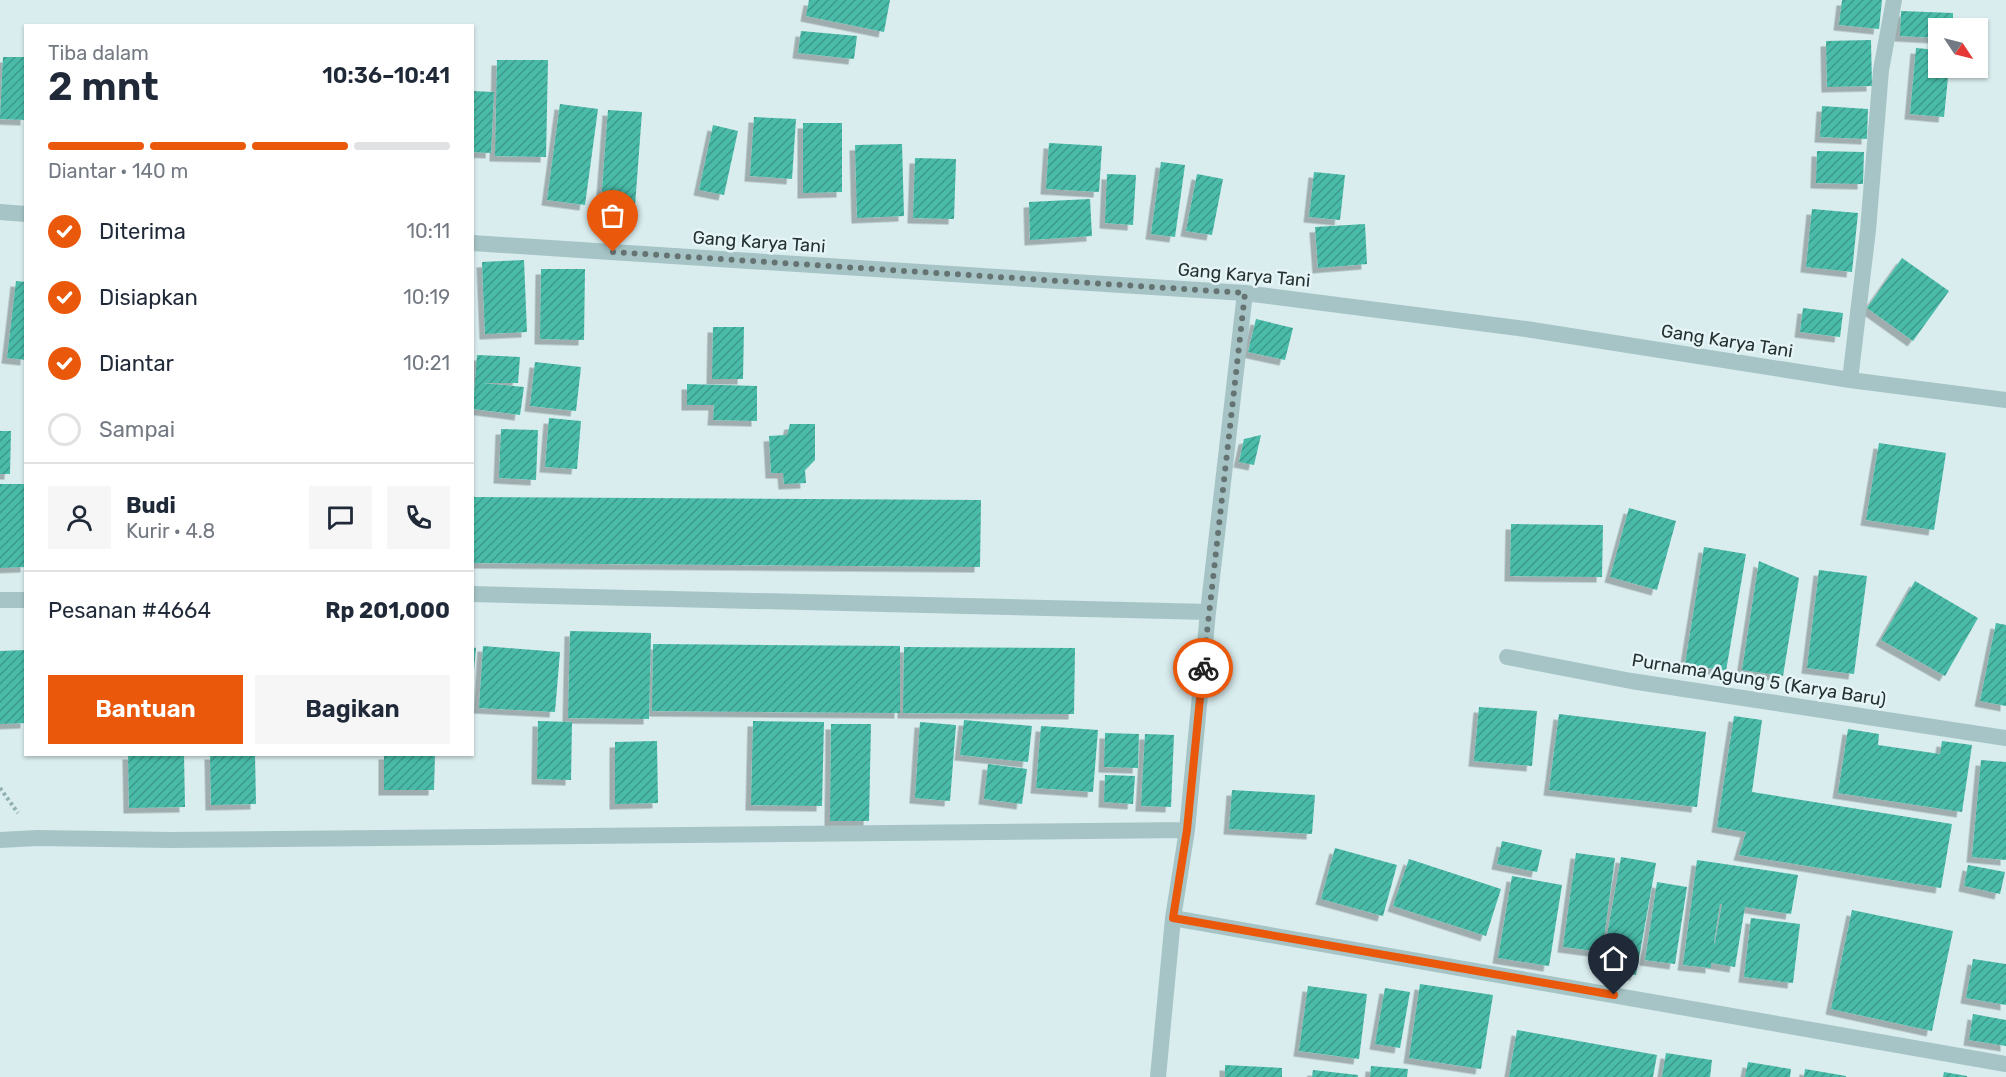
<!DOCTYPE html>
<html lang="id">
<meta charset="utf-8">
<style>
:root{--surface:#fff;--page:#f6f6f7;--text:#1f2937;--muted:#747a83;--line:#e0e1e3;--accent:#ea580c}
body{margin:0;font-family:Rubik,sans-serif;background:var(--page);color:var(--text);height:100vh;display:flex;flex-direction:column;font-size:22px;white-space:nowrap}
*{box-sizing:border-box;margin:0}
p{font-size:20px;color:var(--muted)}
.icon{flex:none;width:33px;height:33px;fill:none;stroke:currentColor;stroke-width:2;stroke-linecap:round;stroke-linejoin:round}
.map{position:relative;flex:1;overflow:hidden}
.sheet{position:absolute;left:24px;top:24px;width:450px;height:732px;display:flex;flex-direction:column;background:var(--surface);border-radius:0px;box-shadow:0 2px 4px #0004}
.sheet>*{flex:none}
.needle{width:39px;rotate:125deg}
.tools{position:absolute;left:1928px;top:18px;display:grid;gap:12px}
.tools a{display:grid;place-items:center;width:60px;height:60px;border-radius:0px;background:var(--surface);box-shadow:0 2px 4px #0004;font-size:30px}
.pin{position:absolute;display:grid;place-items:center;width:51px;height:51px;color:#fff;margin:-62px -26px;border-radius:50% 50% 50% 0;rotate:-45deg;box-shadow:0 0 6px #0007}
.pin .icon{rotate:45deg}
.courier{position:absolute;display:grid;place-items:center;width:60px;height:60px;margin:-30px;border:4px solid #ea580c;border-radius:50%;background:#fff;color:#222;box-shadow:0 2px 8px #0007}
.summary em{font-style:normal;font-weight:600}
.summary div{display:flex;flex-direction:column-reverse}
.summary{display:flex;align-items:center;justify-content:space-between;height:102px;padding:0 24px}
h1{font-size:39px;font-weight:600;line-height:45px}
.bar{display:grid;grid-template-columns:repeat(4,1fr);gap:9px 6px;align-content:center;height:72px;padding:0 24px}
.bar i{height:8px;border-radius:4px;background:var(--line)}
.bar .current{background:var(--accent)}
.bar p{grid-column:span 4}
.line{display:flex;align-items:center;gap:15px;padding:0 24px;border-top:2px solid var(--line)}
.line div{flex:1}
.round{display:grid;place-items:center;flex:none;width:63px;height:63px;border-radius:0px;background:var(--page)}
ol{padding:0 24px;list-style:none}
li{display:flex;align-items:center;gap:18px;height:66px}
li p{margin-inline-start:auto}
li .icon{padding:6px;border-radius:50%;background:var(--accent);color:#fff;stroke-width:4}
li:last-child{color:var(--muted)}
li i{width:33px;height:33px;border:3px solid var(--line);border-radius:50%}
.cta{display:flex;gap:12px;margin-top:auto;padding:12px 24px}
.cta a{flex:1;height:69px;border-radius:0px;background:var(--accent);color:#fff;font-size:24px;font-weight:600;line-height:69px;text-align:center}
.cta a+a{background:var(--page);color:var(--text)}
.map>svg:first-child{display:block}
.building{fill:url(#building-hatch);fill-rule:evenodd;filter:url(#shadow)}
.lines{fill:none;stroke-linecap:round;stroke-linejoin:round}
.path{stroke:#91b0b1;stroke-width:4;stroke-dasharray:3 3;stroke-linecap:butt}
.minor{stroke:#a6c4c5;stroke-width:16}
.done{stroke:#657373;stroke-width:6;stroke-dasharray:0 10.8}
.route{stroke:#ea580c;stroke-width:8}
.labels{text-anchor:middle;stroke-width:5;stroke-linejoin:round;paint-order:stroke}
.street-label{font-size:18px;fill:#263231;stroke:#e5f4f7}
</style>
<div class="map">
<svg width="2006" height="1077" viewBox="0 0 2006 1077">
<defs>
<pattern id="building-hatch" width="6" height="6" patternUnits="userSpaceOnUse" patternTransform="scale(1.5)"><rect width="6" height="6" fill="#4abba8"/><path d="M-1 1l2-2M0 6l6-6M5 7l2-2" fill="none" stroke="#3d9989"/></pattern>
<filter id="shadow"><feDropShadow dx="-5.5" dy="5.5" stdDeviation="0" flood-color="#0004"/></filter>
</defs>
<rect width="100%" height="100%" fill="#d9ecee"/>
<path class="building" d="M809,0H890L884,32L806,16Z
M1842,0H1882L1879,29L1839,25Z
M1901,11L1953,13V28H1938V38L1900,36Z
M801,31L857,36L854,59L798,53Z
M1871,40L1872,86L1827,87L1826,41Z
M1916,48L1938,50V68H1949L1944,117L1910,114Z
M3,57H26V120L0,119Z
M497,60H548L546,157L495,156Z
M472,91L494,92L491,153L472,152Z
M560,104L598,109L585,205L547,200Z
M1822,106L1868,109L1867,139L1820,137Z
M608,110L642,112L635,206L601,203Z
M754,117L796,119L792,179L750,176Z
M803,123H842V192L803,193Z
M713,125L738,131L724,195L699,190Z
M1049,143L1102,146L1099,192L1046,189Z
M902,144L904,216L857,218L855,145Z
M1817,151L1864,152L1863,184L1816,183Z
M915,158L956,159L954,219L913,218Z
M1161,162L1185,165L1175,237L1151,234Z
M1314,172L1345,175L1340,220L1309,217Z
M1107,174L1136,175L1133,225L1105,223Z
M1197,174L1223,179L1212,235L1186,231Z
M1090,199L1092,236L1030,240L1029,202Z
M1812,209L1858,213L1852,272L1806,267Z
M1365,224L1367,264L1318,268L1315,227Z
M1902,258L1949,291L1913,341L1867,308Z
M524,260L527,332L485,334L482,262Z
M541,269H585L584,340L540,339Z
M16,281L26,282V360L7,358Z
M1803,308L1843,313L1840,337L1800,332Z
M1256,319L1293,328L1285,360L1248,352Z
M713,327H744L743,379H712Z
M477,355L520,357L518,383H482L524,387L520,415L473,409Z
M535,362L581,367L576,411L530,406Z
M687,384L757,386V421L713,420L714,405H687Z
M549,418L581,421L577,469L545,467Z
M790,424H815V460L805,470L806,483L784,484L783,473H771L769,436L787,435Z
M501,429L538,430L536,480L499,478Z
M0,431H11L10,474H0Z
M1261,435L1254,465L1239,462L1244,439Z
M1879,443L1946,453L1934,530L1866,520Z
M0,484H26V567L0,568Z
M472,497L981,500L980,567L472,563Z
M1629,508L1676,521L1657,590L1610,577Z
M1511,524L1603,525L1602,577L1510,576Z
M1704,547L1746,554L1726,671L1685,664Z
M1759,561L1799,578L1783,676L1742,670Z
M1819,570L1867,576L1854,674L1807,668Z
M1915,581L1978,618L1945,676L1881,640Z
M1996,623L2006,625V706L1980,701Z
M570,631L651,633L649,719L568,718Z
M653,644L900,646V713L652,711Z
M483,646L560,652L555,712L479,708Z
M472,647L476,648L474,670H472Z
M904,647L1075,648L1074,714L903,713Z
M26,650V723L0,724V651Z
M1479,707L1537,711L1532,766L1474,761Z
M1559,714L1706,732L1697,807L1549,790Z
M1734,716L1762,720L1752,792L1952,824L1941,888L1739,855L1746,832L1717,827Z
M964,720L1032,726L1028,762L960,755Z
M538,721L572,722L571,780L537,779Z
M753,721L824,722L822,806L751,805Z
M920,722L956,725L950,801L915,798Z
M831,724H871L869,821H830Z
M1041,726L1098,730L1093,792L1036,788Z
M1848,729L1879,734L1878,745L1940,754L1942,741L1972,745L1962,812L1838,793Z
M1105,733L1139,734L1138,768L1104,767Z
M1145,734L1174,735L1171,807L1141,806Z
M657,741L658,803L615,804V742Z
M128,754H184L185,807L129,808Z
M210,754H255L256,804L211,805Z
M384,754H435L434,790H384Z
M1981,760L2006,762V860L1972,857Z
M988,764L1027,769L1022,804L984,799Z
M1105,775L1135,776L1133,804L1104,802Z
M1232,790L1315,795L1312,834L1229,829Z
M1502,841L1542,850L1537,872L1497,864Z
M1335,848L1397,865L1383,916L1321,899Z
M1576,853L1615,858L1602,952L1563,947Z
M1621,857L1656,863L1636,975L1601,969Z
M1409,859L1501,889L1486,936L1393,906Z
M1697,860L1798,875L1791,914L1745,907L1735,967L1711,963V968L1683,965ZM1720,904H1722L1715,943H1714Z
M1968,865L2005,872L2000,894L1964,886Z
M1512,876L1562,885L1549,966L1498,958Z
M1657,882L1687,887L1675,964L1645,960Z
M1852,910L1953,931L1932,1031L1831,1009Z
M1751,918L1800,924L1793,983L1744,977Z
M1973,959L2006,964V1005L1966,998Z
M1420,984L1493,995L1481,1069L1409,1058Z
M1308,986L1367,994L1359,1059L1299,1051Z
M1385,988L1410,992L1400,1048L1375,1044Z
M1973,1014L2006,1020V1046L1969,1040Z
M1517,1030L1657,1055L1653,1077H1509Z
M1666,1053L1712,1060L1710,1077H1662Z
M1748,1062L1791,1069L1790,1077H1745Z
M1225,1065L1282,1068V1077H1225Z
M1371,1066L1408,1069L1407,1077H1370Z
M1805,1069L1846,1076V1077H1804Z
M1313,1070L1358,1075V1077H1312Z
M1944,1072L1967,1076V1077H1943Z"/>
<g class="lines">
<path class="path" d="M0,788L18,813"/>
<path class="minor" d="M0,212L26,214
M472,243L1245,293L1526,329L1850,380L2006,400
M1850,380L1868,230L1881,70L1894,0
M472,594L1208,612
M0,600H26
M1507,657L1631,681L2006,738
M0,840L37,838L170,840L1187,830
M1173,918L2006,1064
M1158,1077L1173,918L1187,830L1208,612L1245,293"/>
</g>
<g class="lines">
<path class="done" d="M613,252L1245,293L1203,668"/>
<path class="route" d="M1203,668L1187,830L1173,918L1614,995"/>
</g>
<g class="labels">
<g class="street-label">
<text transform="translate(759 242) rotate(4)" y="6">Gang Karya Tani</text>
<text transform="translate(1244 275) rotate(5)" y="6">Gang Karya Tani</text>
<text transform="translate(1727 341) rotate(9)" y="6">Gang Karya Tani</text>
<text transform="translate(1759 680) rotate(9)" y="6">Purnama Agung 5 (Karya Baru)</text>
</g>
</g>
</svg>
<div class="tools">
<a><svg class="needle" viewBox="-14 -14 28 28"><path d="M0-13l5 13h-10z" fill="#e53935"/><path d="M0 13l5-13h-10z" fill="#747a83"/></svg></a>
</div>
<div class="pin" style="left:613px;top:252px;background:#ea580c"><svg class="icon" aria-label="bag" viewBox="0 0 24 24"><path d="M5 8h14l-1 12H6zM9 8a3 3 0 0 1 6 0"/></svg></div>
<div class="pin" style="left:1614px;top:995px;background:#1f2937"><svg class="icon" aria-label="home" viewBox="0 0 24 24"><path d="M3 11l9-7 9 7M6 9v11h12V9"/></svg></div>
<div class="courier" style="left:1203px;top:668px"><svg class="icon" aria-label="bike" viewBox="0 0 24 24"><circle cx="6" cy="16" r="4"/><circle cx="18" cy="16" r="4"/><path d="M6 16l4-8h5l3 8M10 8l3 8H6M13 5h3"/></svg></div>
<section class="sheet">
<div class="summary"><div><h1>2 mnt</h1><p>Tiba dalam</p></div><em>10:36–10:41</em></div>
<div class="bar"><i class="current"></i><i class="current"></i><i class="current"></i><i></i><p>Diantar · 140 m</p></div>
<ol>
<li><svg class="icon" aria-label="check" viewBox="0 0 24 24"><path d="M5 12l5 5 9-10"/></svg>Diterima<p>10:11</p></li>
<li><svg class="icon" aria-label="check" viewBox="0 0 24 24"><path d="M5 12l5 5 9-10"/></svg>Disiapkan<p>10:19</p></li>
<li><svg class="icon" aria-label="check" viewBox="0 0 24 24"><path d="M5 12l5 5 9-10"/></svg>Diantar<p>10:21</p></li>
<li><i></i>Sampai</li>
</ol>
<div class="line" style="height:108px"><a class="round"><svg class="icon" aria-label="person" viewBox="0 0 24 24"><circle cx="12" cy="8" r="4"/><path d="M4 21q1-7 8-7t8 7"/></svg></a><div><b>Budi</b><p>Kurir · 4.8</p></div><a class="round"><svg class="icon" aria-label="chat" viewBox="0 0 24 24"><path d="M4 5h16v11H9l-5 4z"/></svg></a><a class="round"><svg class="icon" aria-label="phone" viewBox="0 0 24 24"><path d="M5 4h4l2 5-3 2q2 4 5 5l2-3 5 2v4C11 20 4 13 5 4z"/></svg></a></div>
<div class="line" style="height:78px"><div>Pesanan #4664</div><b>Rp 201,000</b></div>
<div class="cta"><a>Bantuan</a><a>Bagikan</a></div>
</section>
</div>
